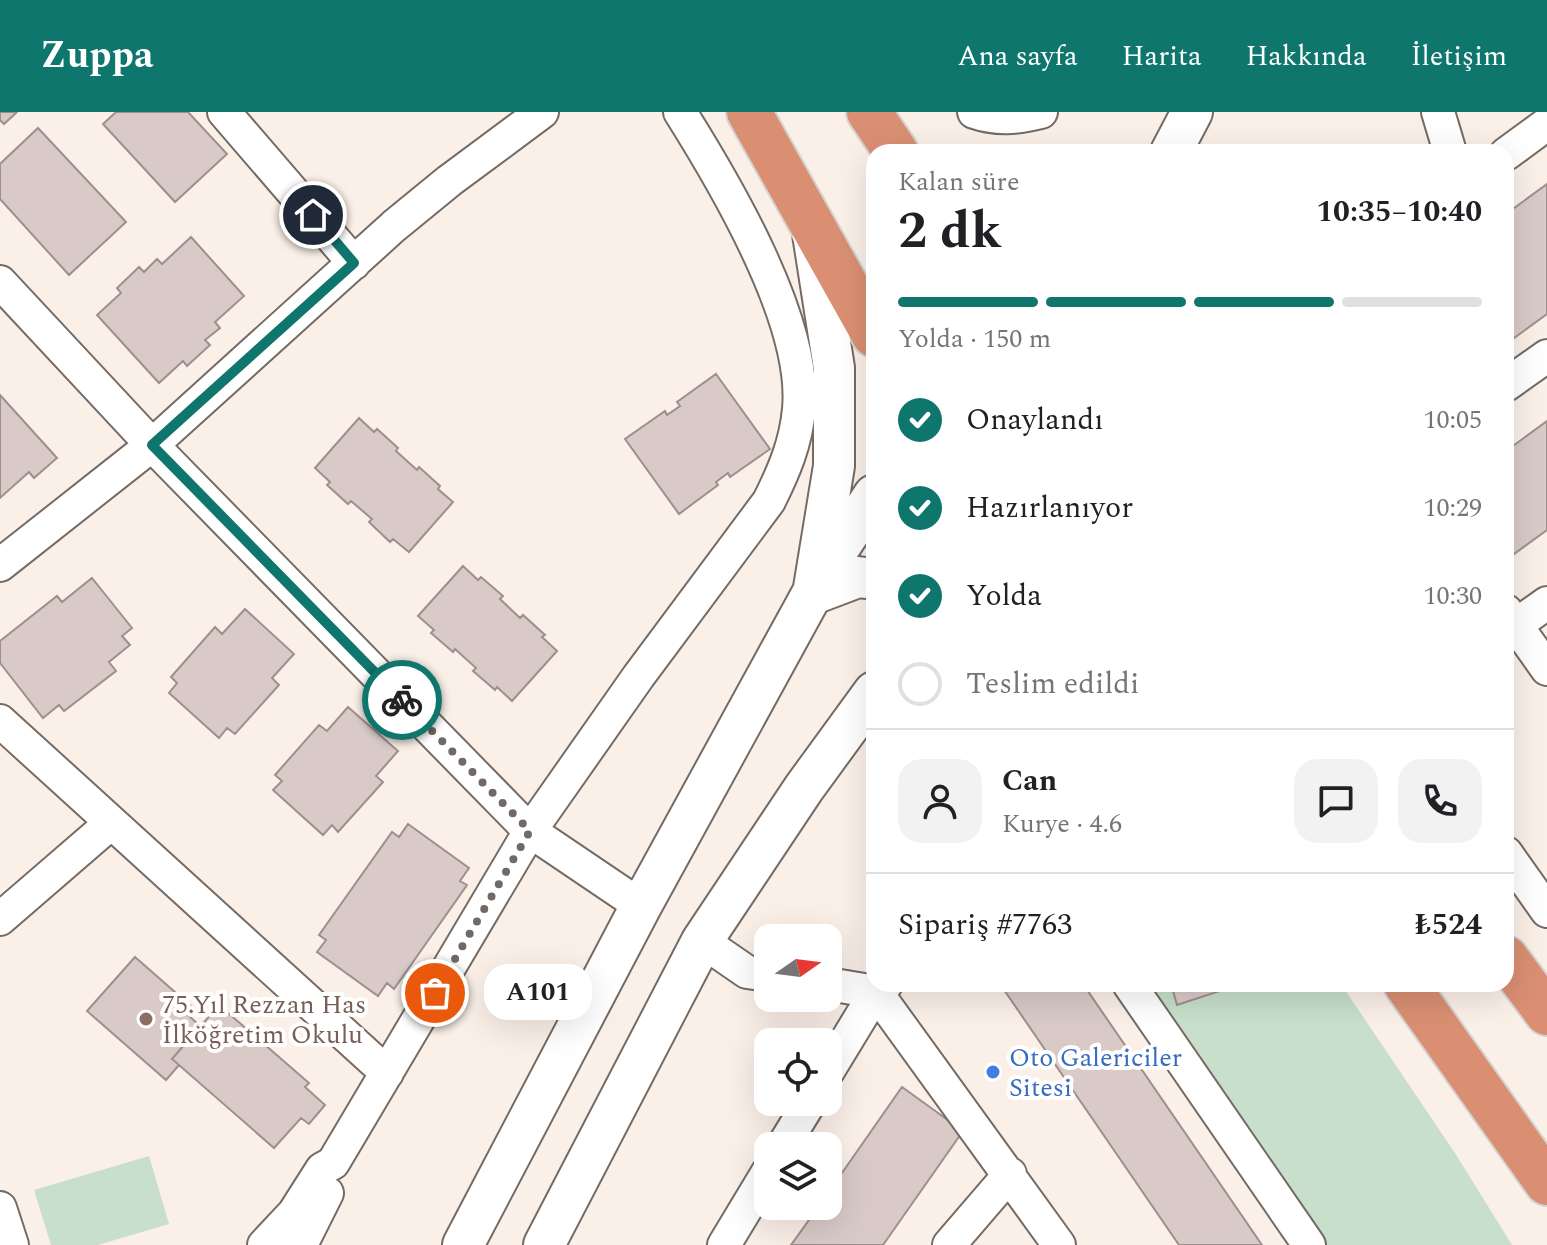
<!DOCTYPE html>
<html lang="tr">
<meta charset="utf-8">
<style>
:root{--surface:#fff;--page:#f2f2f2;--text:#202124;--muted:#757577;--line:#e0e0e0;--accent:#0f766e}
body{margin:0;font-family:Spectral,serif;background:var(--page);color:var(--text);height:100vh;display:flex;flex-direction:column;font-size:30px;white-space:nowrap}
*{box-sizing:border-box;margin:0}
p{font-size:26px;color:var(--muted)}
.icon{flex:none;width:44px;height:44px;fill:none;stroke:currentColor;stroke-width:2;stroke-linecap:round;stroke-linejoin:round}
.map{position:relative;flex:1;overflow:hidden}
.sheet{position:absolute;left:866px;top:32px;width:648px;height:848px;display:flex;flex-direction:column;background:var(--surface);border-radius:24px;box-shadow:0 8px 32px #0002}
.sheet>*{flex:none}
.needle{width:52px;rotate:76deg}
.tools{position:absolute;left:754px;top:812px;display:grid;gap:16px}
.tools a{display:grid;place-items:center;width:88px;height:88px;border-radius:16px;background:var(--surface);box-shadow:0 8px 32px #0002;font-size:40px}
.pin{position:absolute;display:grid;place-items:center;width:68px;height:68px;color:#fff;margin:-34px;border:4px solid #fff;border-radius:50%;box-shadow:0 2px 8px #0007}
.courier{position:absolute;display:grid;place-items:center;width:80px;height:80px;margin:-40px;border:6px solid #0f766e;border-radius:50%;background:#fff;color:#222;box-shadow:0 2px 10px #0007}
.bubble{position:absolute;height:56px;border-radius:24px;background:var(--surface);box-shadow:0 8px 32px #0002;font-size:26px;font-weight:700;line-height:56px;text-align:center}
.overview em{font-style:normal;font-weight:700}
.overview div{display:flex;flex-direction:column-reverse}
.overview{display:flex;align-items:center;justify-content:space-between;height:136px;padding:0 32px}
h1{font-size:52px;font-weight:700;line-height:60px}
.bar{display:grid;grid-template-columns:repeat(4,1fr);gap:12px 8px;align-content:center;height:96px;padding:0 32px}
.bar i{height:10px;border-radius:6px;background:var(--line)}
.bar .current{background:var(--accent)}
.bar p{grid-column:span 4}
.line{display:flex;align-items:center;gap:20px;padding:0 32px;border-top:2px solid var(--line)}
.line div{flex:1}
.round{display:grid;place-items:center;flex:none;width:84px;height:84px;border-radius:24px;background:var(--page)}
ol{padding:0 32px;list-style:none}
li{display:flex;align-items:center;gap:24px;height:88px}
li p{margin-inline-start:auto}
li .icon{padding:8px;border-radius:50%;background:var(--accent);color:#fff;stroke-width:4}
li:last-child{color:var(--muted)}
li i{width:44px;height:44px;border:4px solid var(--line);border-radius:50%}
header{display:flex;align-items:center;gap:48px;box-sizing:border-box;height:112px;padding:0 40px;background:var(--accent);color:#fff}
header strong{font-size:38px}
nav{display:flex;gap:44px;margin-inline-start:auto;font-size:28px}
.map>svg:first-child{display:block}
.green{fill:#c7dfcb}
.building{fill:#d9cac8;stroke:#9d8f8d;stroke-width:2}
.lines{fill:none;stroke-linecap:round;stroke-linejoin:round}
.minor-casing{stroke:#756b64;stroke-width:36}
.tertiary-casing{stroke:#756b64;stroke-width:44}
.trunk-casing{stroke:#d3d3d2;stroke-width:48}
.minor{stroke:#fff;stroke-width:32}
.tertiary{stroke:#fff;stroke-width:40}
.trunk{stroke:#da8f72;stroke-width:44}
.done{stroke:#706965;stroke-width:8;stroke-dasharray:0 14.4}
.route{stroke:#0f766e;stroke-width:10}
.education-dot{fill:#8d6e63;stroke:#fff;stroke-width:3}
.shop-dot{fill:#3f7fe0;stroke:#fff;stroke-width:3}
.labels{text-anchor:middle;stroke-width:8;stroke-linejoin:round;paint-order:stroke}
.education-label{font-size:26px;fill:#785e54;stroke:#fff;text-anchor:start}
.shop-label{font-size:26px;fill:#366cbe;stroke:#fff;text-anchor:start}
</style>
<header>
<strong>Zuppa</strong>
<nav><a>Ana sayfa</a><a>Harita</a><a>Hakkında</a><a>İletişim</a></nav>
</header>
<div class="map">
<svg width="1547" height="1133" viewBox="0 0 1547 1133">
<rect width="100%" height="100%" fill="#fbf0e8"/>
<path class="green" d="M1133,872H1341L1455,1041L1512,1133H1320Z
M149,1044L169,1112L98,1133H51L34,1078Z"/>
<path class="building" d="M0,0H17L4,12L0,8Z
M116,0H188L227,42L175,90L103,12Z
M38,16L126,110L69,163L0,87V52Z
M1547,72V202L1506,232V102Z
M191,125L244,184L215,210L220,216L205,228L210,233L187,254L183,249L159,271L97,203L121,181L117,176L139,155L144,160L157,147L162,152Z
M716,262L770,337L730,365L728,361L716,370L718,373L679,402L625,327L665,299L667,303L680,294L677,290Z
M0,283L57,346L34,366L29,360L0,386Z
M359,306L374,320L377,317L398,336L396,339L417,358L419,355L440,374L438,377L453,390L409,440L393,427L390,430L369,410L372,407L351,389L348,392L327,373L330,370L315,356Z
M1547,309V418L1510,445L1506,439V339Z
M463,454L478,468L481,465L503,484L500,487L520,506L523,503L545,523L542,525L557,539L512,589L497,575L495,578L473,559L476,556L455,537L453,540L431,521L434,518L418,504Z
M92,466L132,516L122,524L130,533L109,550L116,559L64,599L59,593L43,606L0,551V529L57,484L62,490Z
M245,497L294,542L272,566L279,573L235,622L227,616L219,626L169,581L177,571L171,565L215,515L222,522Z
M348,595L398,639L376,664L383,670L338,720L332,713L323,723L273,678L282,669L275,663L319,613L327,619Z
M408,712L469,756L460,769L467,773L394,877L387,871L378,884L317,840L326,828L319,823L392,720L399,725Z
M135,845L192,895L187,902L200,914L172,947L179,953L166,968L87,899Z
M1000,872H1083L1262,1133H1179Z
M1171,872H1234L1235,874L1177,893Z
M219,893L309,971L305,975L325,993L309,1012L301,1006L274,1036L172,947Z
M902,975L963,1019L883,1133H791L819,1094H828V1081Z"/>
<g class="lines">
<defs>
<path id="minor" d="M224,0L354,151
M974,0C997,8 1017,6 1041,0
M1438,0L1450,40
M1506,42L1547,12
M0,170L152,333L530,719L641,794
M1506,273L1547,244
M0,453L152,333L394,114L449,69L542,0
M1506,499L1547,557
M1516,513L1547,491
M0,609L387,961
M1506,741L1547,799
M0,807L111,711
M702,829L747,860L768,863
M828,872L876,880L1059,1133
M1129,872L1309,1133
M828,959L876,880L886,872
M783,1034L810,990
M0,1096L12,1133
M264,1133L294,1101L322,1057L333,1051L530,719L638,565L769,389C784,359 796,331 799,297C807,210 726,73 680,0
M301,1133L327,1081
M724,1133L768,1060
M949,1133L1010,1062"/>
<path id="tertiary" d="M1171,40L1192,0
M813,122L834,256V354L813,482L858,465L874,467
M463,1133L641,794L829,451L874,383
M544,1133L702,829L804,676L874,580"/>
<path id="trunk" d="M749,0L874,223
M869,0L896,40
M1506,846L1547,901
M1406,872L1547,1071"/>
</defs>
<use href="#minor" class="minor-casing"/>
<use href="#tertiary" class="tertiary-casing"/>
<use href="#trunk" class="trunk-casing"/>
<use href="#minor" class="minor"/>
<use href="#tertiary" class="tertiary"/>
<use href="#trunk" class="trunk"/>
</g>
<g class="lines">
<path class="done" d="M402,588L530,719L435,881"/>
<path class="route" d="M313,103L354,151L152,333L402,588"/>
</g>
<circle class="education-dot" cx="146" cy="907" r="8"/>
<circle class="shop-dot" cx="993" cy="960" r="8"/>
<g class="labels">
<g class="education-label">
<text x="162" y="901">75.Yıl Rezzan Has<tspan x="162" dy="30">İlköğretim Okulu</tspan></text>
</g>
<g class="shop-label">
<text x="1009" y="954">Oto Galericiler<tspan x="1009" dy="30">Sitesi</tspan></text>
</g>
</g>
</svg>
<div class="tools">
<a><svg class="needle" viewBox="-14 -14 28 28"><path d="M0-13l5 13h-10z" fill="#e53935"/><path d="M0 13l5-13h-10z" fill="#757577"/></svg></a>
<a><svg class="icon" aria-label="locate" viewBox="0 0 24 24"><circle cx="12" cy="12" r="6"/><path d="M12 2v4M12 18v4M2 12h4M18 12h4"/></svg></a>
<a><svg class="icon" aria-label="layers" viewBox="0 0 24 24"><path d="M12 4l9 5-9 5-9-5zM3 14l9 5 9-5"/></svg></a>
</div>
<div class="pin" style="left:435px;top:881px;background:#ea580c"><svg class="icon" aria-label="bag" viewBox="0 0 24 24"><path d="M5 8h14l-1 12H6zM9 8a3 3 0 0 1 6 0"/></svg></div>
<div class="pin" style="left:313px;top:103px;background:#1f2937"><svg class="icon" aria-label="home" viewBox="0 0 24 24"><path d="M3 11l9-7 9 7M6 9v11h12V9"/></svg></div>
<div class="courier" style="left:402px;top:588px"><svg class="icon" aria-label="bike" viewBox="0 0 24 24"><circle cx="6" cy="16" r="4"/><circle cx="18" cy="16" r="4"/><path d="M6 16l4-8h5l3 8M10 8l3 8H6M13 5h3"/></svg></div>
<div class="bubble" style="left:484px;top:852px;width:108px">A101</div>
<section class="sheet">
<div class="overview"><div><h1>2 dk</h1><p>Kalan süre</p></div><em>10:35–10:40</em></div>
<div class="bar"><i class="current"></i><i class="current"></i><i class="current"></i><i></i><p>Yolda · 150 m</p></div>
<ol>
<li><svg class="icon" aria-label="check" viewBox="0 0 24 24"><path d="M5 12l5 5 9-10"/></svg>Onaylandı<p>10:05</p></li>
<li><svg class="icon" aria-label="check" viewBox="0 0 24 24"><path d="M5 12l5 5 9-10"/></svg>Hazırlanıyor<p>10:29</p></li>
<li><svg class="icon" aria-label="check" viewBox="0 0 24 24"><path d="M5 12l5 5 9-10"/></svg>Yolda<p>10:30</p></li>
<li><i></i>Teslim edildi</li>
</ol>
<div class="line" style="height:144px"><a class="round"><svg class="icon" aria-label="person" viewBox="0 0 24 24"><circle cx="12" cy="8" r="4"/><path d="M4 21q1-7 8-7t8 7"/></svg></a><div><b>Can</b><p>Kurye · 4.6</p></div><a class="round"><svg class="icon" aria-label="chat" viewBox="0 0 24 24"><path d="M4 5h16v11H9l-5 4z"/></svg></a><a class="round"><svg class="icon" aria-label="phone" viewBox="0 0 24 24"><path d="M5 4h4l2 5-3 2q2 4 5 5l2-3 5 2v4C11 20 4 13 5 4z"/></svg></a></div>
<div class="line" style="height:104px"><div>Sipariş #7763</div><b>₺524</b></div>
</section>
</div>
